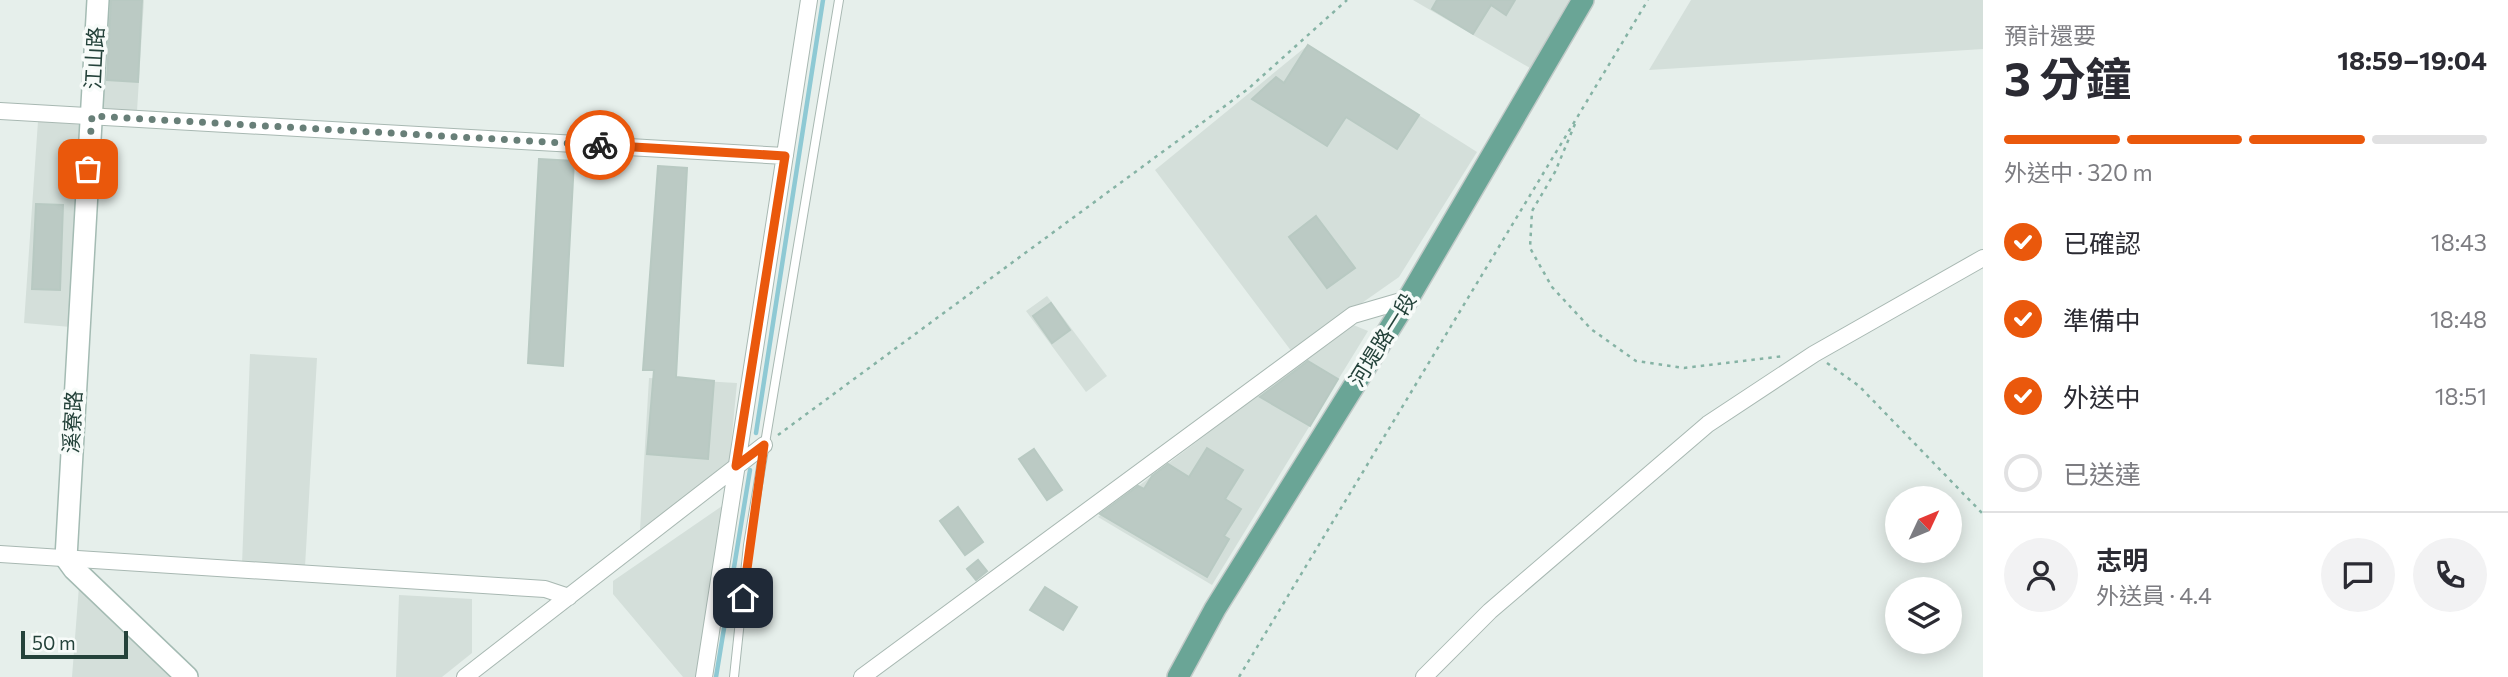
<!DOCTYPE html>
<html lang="zh-TW">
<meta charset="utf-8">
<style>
:root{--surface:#fff;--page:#f2f2f3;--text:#2b2b33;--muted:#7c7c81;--line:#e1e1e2;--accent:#ea580c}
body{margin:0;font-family:Commissioner,"Noto Sans TC",sans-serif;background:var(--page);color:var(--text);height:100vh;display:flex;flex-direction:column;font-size:26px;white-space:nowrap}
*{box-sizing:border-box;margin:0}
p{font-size:23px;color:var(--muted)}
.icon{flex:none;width:38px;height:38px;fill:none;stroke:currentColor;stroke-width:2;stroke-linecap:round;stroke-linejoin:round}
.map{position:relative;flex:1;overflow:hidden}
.panel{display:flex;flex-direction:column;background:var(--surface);width:525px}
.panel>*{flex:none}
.needle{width:46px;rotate:46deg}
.fabs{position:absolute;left:1885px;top:486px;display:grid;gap:14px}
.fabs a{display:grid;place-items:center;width:77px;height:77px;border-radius:50%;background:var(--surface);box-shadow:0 4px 18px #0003;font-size:35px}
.scale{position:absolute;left:21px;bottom:18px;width:107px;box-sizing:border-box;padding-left:7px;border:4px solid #24423a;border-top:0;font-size:19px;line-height:24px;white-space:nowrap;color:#24423a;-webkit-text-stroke:5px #f7fbf9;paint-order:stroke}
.pin{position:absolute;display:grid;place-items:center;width:60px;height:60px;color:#fff;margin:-30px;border-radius:14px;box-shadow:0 4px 10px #0006}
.courier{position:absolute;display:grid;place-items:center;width:70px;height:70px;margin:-35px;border:5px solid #ea580c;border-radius:50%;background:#fff;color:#222;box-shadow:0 2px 9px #0007}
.headline em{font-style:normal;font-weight:700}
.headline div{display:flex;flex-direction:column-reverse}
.headline{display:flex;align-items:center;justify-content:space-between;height:119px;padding:0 21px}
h1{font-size:46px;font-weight:700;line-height:52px}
.bar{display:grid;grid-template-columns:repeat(4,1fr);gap:10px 7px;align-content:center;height:84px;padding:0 21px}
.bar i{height:9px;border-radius:5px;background:var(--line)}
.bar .active{background:var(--accent)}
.bar p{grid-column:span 4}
.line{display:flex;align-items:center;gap:18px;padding:0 21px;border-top:2px solid var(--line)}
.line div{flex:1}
.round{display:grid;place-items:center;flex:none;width:74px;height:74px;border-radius:37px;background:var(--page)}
ol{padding:0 21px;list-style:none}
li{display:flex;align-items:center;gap:21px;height:77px}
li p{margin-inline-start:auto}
li .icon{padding:7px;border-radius:50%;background:var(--accent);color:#fff;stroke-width:4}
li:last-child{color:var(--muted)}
li i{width:38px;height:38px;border:4px solid var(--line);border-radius:50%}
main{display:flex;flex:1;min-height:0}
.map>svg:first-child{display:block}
.built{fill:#d4dfda}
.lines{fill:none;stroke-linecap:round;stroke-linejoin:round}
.stream{stroke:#8ec9d4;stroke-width:4.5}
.building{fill:#bbcac4;stroke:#b8c9c2;stroke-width:2}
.lane-casing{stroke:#a8b8b2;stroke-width:10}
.street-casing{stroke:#a8b8b2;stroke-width:18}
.secondary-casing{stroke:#a4bbb3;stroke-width:24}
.primary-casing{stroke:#c2cac8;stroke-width:24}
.path{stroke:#86b3a5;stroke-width:2.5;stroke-dasharray:3.5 5;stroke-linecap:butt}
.lane{stroke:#fff;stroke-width:8}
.street{stroke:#fff;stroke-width:16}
.secondary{stroke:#fff;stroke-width:21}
.primary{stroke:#6aa596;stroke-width:21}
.done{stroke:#687f78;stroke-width:7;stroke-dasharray:0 12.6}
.route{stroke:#ea580c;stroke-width:9}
.labels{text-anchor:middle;stroke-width:7;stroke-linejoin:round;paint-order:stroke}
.street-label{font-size:21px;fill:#24423a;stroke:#f7fbf9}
</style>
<main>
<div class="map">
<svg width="1983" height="677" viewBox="0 0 1983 677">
<rect width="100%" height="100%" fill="#e6efeb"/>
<path class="built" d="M104,0H144L137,111L97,109Z
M1413,0H1569L1530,68Z
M1691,0H1983V49L1649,70Z
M1308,45L1477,152L1399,277L1292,352L1155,170Z
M38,121L85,125L71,327L24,323Z
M1047,296L1107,376L1086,392L1026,311Z
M1351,324L1368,331L1212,585L1098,517Z
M250,354L317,358L305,567L242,565Z
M649,378L737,383L729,466L640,530Z
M725,504L698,677H683L613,594V581Z
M79,586L173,677H72Z
M399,595L472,599V653L442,677H396Z"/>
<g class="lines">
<path class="stream" d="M756,433L823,0
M716,677L750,470"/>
</g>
<path class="building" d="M111,0H142L138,82L107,80Z
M1437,0H1515L1506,15L1491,5L1473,34L1432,9Z
M1308,45L1419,115L1397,149L1346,117L1327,146L1252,99L1276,77L1284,83Z
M539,159L574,161L563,366L528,363Z
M658,166L687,168L676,377L714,381L708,459L647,454L654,370H643Z
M36,204L63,205L60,290L32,289Z
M1316,216L1355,268L1327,288L1289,237Z
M1051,303L1070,330L1052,343L1033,316Z
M1308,361L1338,379L1310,426L1260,397Z
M1207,448L1243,470L1225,499L1241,509L1224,536L1229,539L1207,577L1100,514L1138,486L1144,489L1152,476L1168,464L1189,477Z
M1034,449L1062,490L1047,500L1019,459Z
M958,507L983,542L965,555L940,521Z
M978,560L987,571L976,580L967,569Z
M1045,587L1077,607L1063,630L1030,610Z"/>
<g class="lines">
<defs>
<path id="lane" d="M734,677L748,545L839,0"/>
<path id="street" d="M0,111L785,156
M0,554L545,589L569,597
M465,677L764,445
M704,677L809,0
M862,677L1353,315L1408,299
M1424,677L1490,611L1708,424L1814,354L1983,258"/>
<path id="secondary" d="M98,0L66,558L74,569L187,677"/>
<path id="primary" d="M1178,677L1215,609L1408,299L1583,0"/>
</defs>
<use href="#lane" class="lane-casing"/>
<use href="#street" class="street-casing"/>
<use href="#secondary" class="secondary-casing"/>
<use href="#primary" class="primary-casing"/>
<path class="path" d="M1575,124L1555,172L1532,211L1530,248L1552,287L1591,329L1636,361L1684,368L1784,356
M1827,363L1859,386L1983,514
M778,435L1248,89L1347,0
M1239,677L1648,0"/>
<use href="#lane" class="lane"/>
<use href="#street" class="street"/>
<use href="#secondary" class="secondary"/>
<use href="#primary" class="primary"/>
</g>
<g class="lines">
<path class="done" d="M88,169L92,116L600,145"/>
<path class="route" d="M600,145L785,156L736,466L764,445L743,598"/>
</g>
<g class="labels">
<g class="street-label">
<text transform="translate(95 58) rotate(-87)" y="7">江山路</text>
<text transform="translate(1383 340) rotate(-58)" y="7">河堤路一段</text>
<text transform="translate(73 422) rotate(-87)" y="7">溪寮路</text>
</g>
</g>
</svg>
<div class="fabs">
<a><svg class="needle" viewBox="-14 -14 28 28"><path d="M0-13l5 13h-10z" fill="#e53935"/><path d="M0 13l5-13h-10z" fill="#7c7c81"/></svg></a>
<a><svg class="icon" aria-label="layers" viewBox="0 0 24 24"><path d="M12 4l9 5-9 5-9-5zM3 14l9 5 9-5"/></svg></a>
</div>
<div class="scale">50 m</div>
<div class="pin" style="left:88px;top:169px;background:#ea580c"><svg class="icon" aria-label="bag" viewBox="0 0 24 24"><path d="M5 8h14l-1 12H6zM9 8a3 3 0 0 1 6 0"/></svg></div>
<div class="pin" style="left:743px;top:598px;background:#1f2937"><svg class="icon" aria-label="home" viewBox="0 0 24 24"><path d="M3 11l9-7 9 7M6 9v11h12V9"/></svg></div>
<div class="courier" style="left:600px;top:145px"><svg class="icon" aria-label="bike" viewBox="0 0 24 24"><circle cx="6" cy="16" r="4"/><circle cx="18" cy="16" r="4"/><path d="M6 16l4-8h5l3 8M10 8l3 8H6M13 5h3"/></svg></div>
</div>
<section class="panel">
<div class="headline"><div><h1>3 分鐘</h1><p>預計還要</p></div><em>18:59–19:04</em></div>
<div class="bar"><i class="active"></i><i class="active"></i><i class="active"></i><i></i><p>外送中 · 320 m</p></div>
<ol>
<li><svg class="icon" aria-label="check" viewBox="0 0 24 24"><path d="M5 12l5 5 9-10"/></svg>已確認<p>18:43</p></li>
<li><svg class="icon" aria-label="check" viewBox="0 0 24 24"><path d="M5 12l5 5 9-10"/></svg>準備中<p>18:48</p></li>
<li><svg class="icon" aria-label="check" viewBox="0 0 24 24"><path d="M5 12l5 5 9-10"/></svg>外送中<p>18:51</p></li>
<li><i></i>已送達</li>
</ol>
<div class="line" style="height:126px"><a class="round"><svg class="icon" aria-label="person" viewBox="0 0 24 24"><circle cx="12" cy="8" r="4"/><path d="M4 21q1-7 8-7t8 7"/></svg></a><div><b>志明</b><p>外送員 · 4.4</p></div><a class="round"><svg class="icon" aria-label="chat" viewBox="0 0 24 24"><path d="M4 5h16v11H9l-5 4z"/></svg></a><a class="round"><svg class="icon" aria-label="phone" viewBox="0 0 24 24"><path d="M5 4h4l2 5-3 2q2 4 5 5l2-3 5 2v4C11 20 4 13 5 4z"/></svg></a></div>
</section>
</main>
